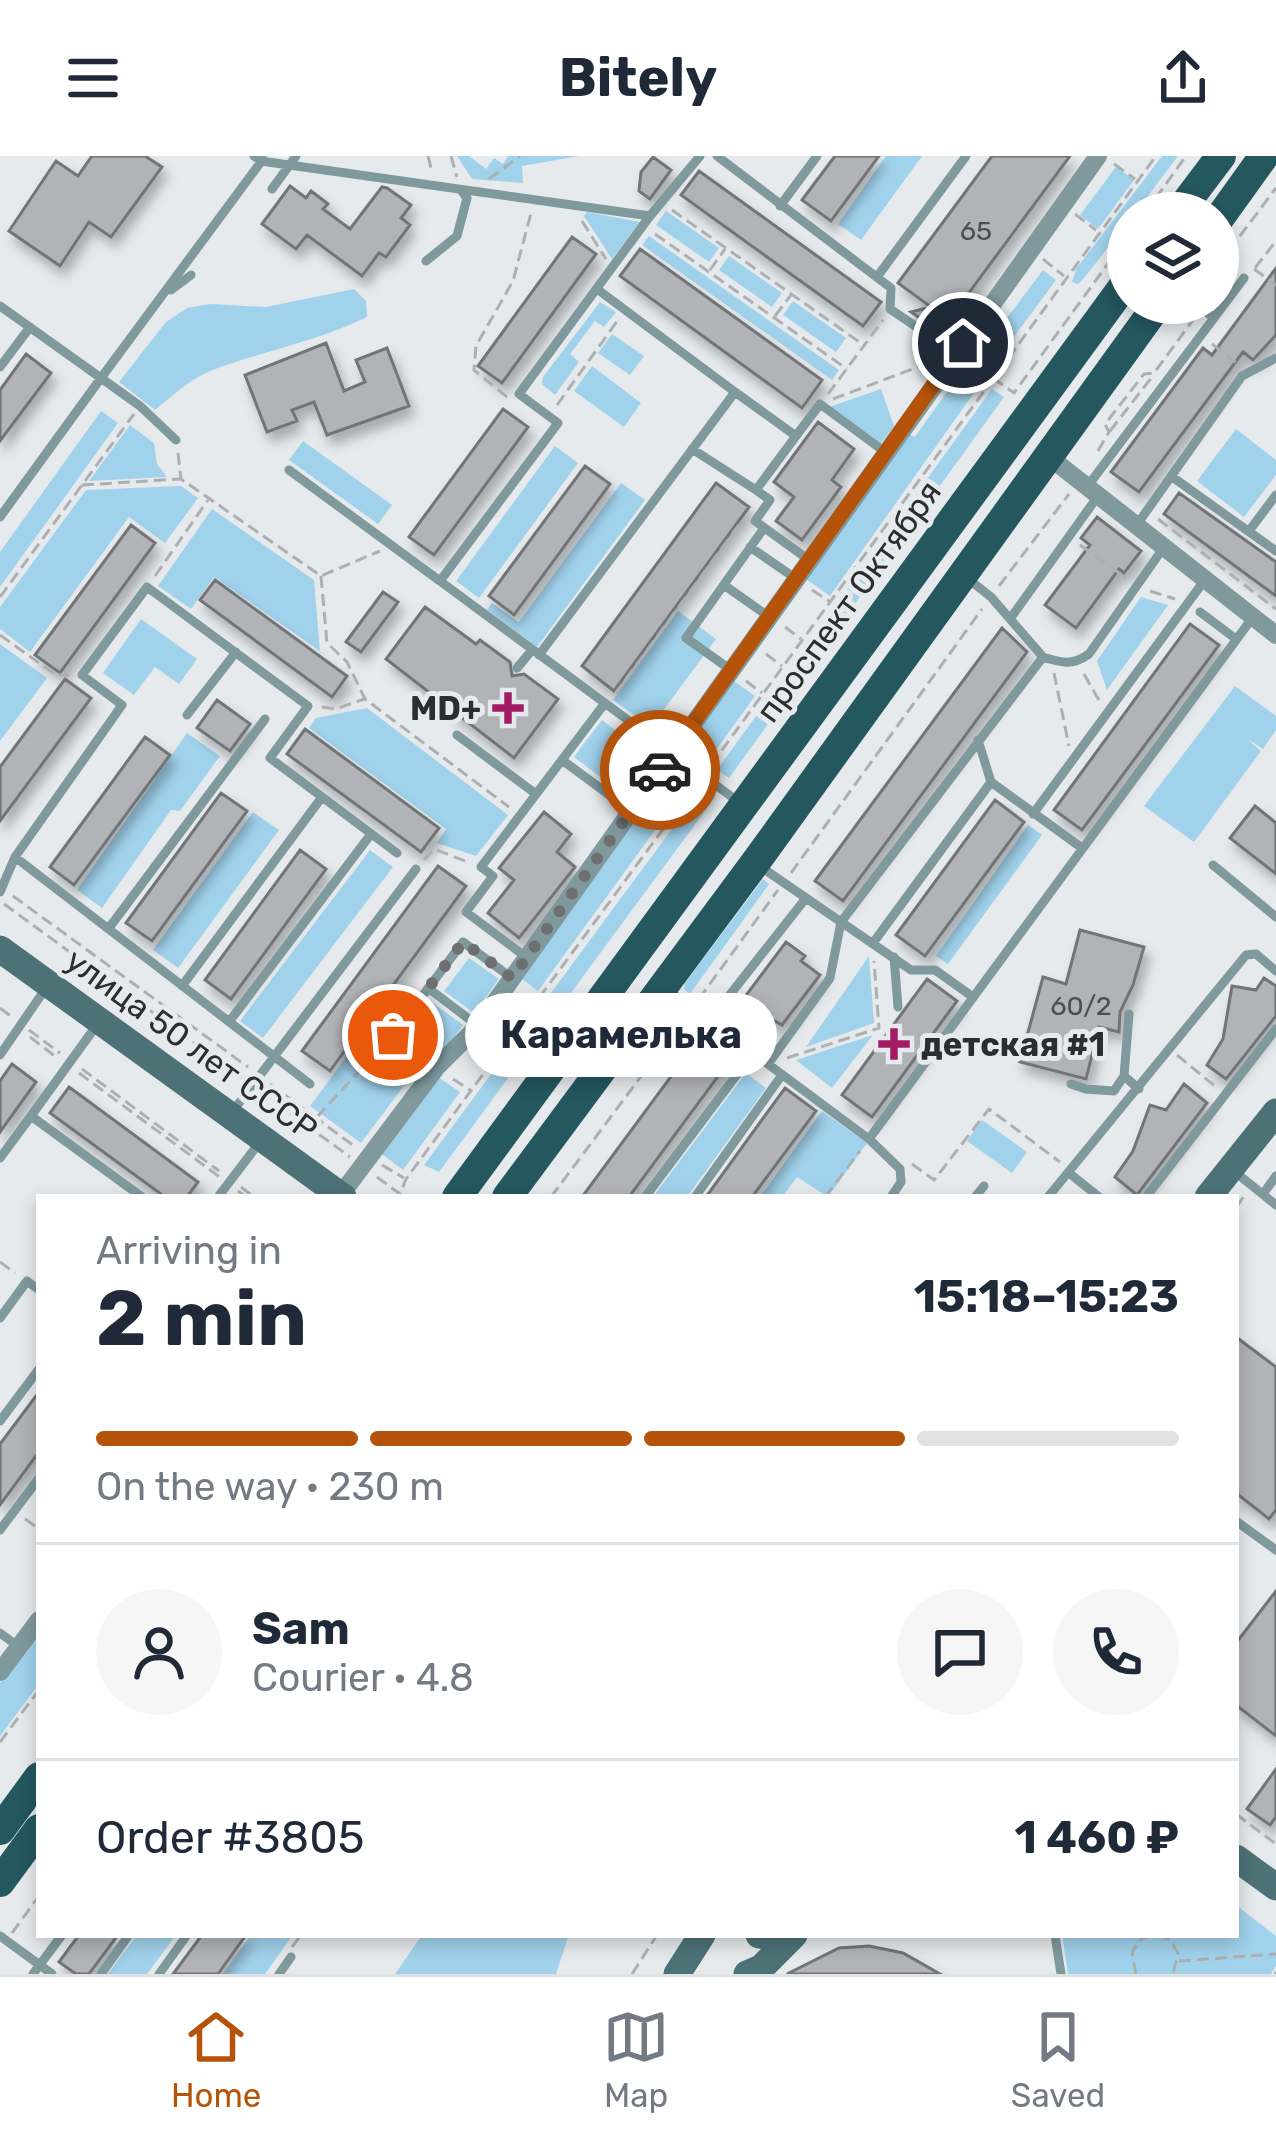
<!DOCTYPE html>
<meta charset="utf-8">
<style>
:root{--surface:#fff;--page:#f6f6f7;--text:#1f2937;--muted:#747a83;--line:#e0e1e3;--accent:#b45309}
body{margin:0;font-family:Rubik,sans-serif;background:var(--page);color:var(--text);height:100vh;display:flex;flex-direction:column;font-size:45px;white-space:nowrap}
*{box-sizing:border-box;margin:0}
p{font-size:39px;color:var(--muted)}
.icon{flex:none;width:66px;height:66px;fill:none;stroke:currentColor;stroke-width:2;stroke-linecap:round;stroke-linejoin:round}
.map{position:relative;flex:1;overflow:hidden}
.sheet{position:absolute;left:36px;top:1038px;width:1203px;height:744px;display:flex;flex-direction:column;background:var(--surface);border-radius:0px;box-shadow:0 6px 18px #0003}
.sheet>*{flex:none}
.fabs{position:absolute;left:1107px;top:36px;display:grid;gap:24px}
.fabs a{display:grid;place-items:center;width:132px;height:132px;border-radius:50%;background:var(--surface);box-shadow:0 6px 18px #0003;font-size:60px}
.pin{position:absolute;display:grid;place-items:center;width:102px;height:102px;color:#fff;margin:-51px;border:6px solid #fff;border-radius:50%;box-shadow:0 3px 12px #0007}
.courier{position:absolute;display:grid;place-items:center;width:120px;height:120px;margin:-60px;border:9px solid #b45309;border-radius:50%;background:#fff;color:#222;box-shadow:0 3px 15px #0007}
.bubble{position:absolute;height:84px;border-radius:42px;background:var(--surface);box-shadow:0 6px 18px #0003;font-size:39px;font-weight:700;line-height:84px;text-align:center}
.head em{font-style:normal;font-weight:700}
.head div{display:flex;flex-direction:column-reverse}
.head{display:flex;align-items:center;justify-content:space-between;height:204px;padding:0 60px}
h1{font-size:78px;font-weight:700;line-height:90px}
.bar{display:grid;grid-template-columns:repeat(4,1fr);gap:18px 12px;align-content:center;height:144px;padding:0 60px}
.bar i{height:15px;border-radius:9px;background:var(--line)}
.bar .current{background:var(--accent)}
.bar p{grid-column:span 4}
.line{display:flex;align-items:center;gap:30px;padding:0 60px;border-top:3px solid var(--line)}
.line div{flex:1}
.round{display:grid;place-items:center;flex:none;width:126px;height:126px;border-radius:63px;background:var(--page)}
header{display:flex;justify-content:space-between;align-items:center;height:156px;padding:0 60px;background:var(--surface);font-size:54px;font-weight:700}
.menu{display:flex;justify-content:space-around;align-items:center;height:168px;border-top:3px solid var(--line);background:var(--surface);font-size:33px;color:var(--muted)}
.menu a{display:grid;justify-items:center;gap:6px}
.menu .current{color:var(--accent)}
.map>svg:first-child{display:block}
.green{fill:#a1d2ec}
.building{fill:#b1b3b6;stroke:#727477;stroke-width:3;filter:url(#shadow)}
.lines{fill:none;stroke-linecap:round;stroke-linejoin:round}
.path{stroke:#adb0b2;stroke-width:3;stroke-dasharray:12 6;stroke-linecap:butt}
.lane{stroke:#7f999d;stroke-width:9}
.street{stroke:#7f999d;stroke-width:18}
.secondary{stroke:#4c7278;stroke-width:27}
.primary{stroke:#24575e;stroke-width:30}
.done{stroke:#6d6f70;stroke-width:12;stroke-dasharray:0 21.6}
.route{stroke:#b45309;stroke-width:15}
.poi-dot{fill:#a41b65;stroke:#e6eaec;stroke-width:4.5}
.labels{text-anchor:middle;stroke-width:10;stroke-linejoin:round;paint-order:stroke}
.number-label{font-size:27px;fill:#4d4e50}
.street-label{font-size:33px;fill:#2c2d2e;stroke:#e6eaec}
.poi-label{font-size:33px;font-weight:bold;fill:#2c2d2e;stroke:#e6eaec;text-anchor:end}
</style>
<header><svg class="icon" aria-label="menu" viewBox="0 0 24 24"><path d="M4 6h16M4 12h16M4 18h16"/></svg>Bitely<svg class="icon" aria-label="share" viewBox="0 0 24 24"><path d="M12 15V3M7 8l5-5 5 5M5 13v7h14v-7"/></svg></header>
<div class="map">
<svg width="1276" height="1818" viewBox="0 0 1276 1818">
<defs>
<filter id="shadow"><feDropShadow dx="5" dy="9" stdDeviation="6" flood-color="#0004"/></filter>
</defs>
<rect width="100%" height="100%" fill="#e6eaec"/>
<path class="green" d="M457,0H469L486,13L494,2L503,8L508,0H579L522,10L523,27L472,23Z
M886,0H922L861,84L838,68Z
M1162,0H1178L1135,57H1128V66L1084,122L1078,128L1072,126L1076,113Z
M1116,11L1134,24L1098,73L1080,59Z
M666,55L719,92L709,106L656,69Z
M587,56L640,66L612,103L584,60Z
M649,80L839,214L832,224L642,89Z
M729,100L782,137L772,151L719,114Z
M1043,114L1056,124L999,201L985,191Z
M354,133L366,145L367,161C316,186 261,195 208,216C188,225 172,240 155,254L119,226L166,166L187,152L210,148L266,151Z
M793,145L846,182L836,196L783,159Z
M600,146L616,156L604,171L595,165L570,198L579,206L555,239L542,228L543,221Z
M612,178L644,200L630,219L598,197Z
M956,206L983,224L830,440L803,421L905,276L915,281L956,223L948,217Z
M592,210L641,247L624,271L574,235Z
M881,233L894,270L880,289L829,251Z
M992,233L1004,241L729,622L717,614Z
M101,255L118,267L0,431V396Z
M130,269L154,287L157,308L167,321L89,325Z
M1236,273L1276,304V319L1244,361L1197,325Z
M303,285L392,349L378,368L289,304Z
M555,290L578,307L479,442L456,425Z
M621,327L645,344L537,491L487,454L492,447L519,466Z
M181,330L198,342L165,387L129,361L30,496L0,473V451L86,334Z
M212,353L314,424L320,495L214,421L191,453L158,430Z
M1141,441L1168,449L1107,534L1097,505Z
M678,455L716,483L651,571L613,544Z
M141,463L197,503L179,528L155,511L134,539L103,517Z
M0,488L47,522L0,585Z
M731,523L755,540L706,608L682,591Z
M1235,530L1276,560V574L1263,593L1246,582L1261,595L1194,686L1144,650Z
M367,552L508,659L476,700L437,687L446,673L309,572L316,562Z
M602,564L645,597L617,634L574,601Z
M187,577L220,600L180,655L171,654L102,752L77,734Z
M673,608L693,622L538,835L519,821Z
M703,631L716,640L439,1016L424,1009Z
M253,656L279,674L178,812L153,794Z
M1028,669L1042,679L948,808L936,800Z
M370,694L393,711L263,882L240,865Z
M763,723L769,728L690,838L684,833L685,827Z
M869,800L874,867L806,891Z
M469,802L499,823L474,857L444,835Z
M433,847L463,869L439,902L409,881Z
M382,853L392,861L378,881L418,911L361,987L310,950Z
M873,879L832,932L796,904Z
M746,917L766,932L687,1041H653Z
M438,921L460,936L403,1014L382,998Z
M822,955L867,987L828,1041L797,1021L782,1041H760Z
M982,964L1027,996L1012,1017L967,985Z
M39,1474V1528L0,1580V1527Z
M1236,1749L1276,1780V1810L1271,1818H1068L1062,1779H1236Z
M137,1779H176L147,1818H108Z
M251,1779H293L265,1818H223Z
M422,1779H568V1781L556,1818H395Z"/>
<path class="building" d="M92,0H145L162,11L111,81L89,66L60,110L9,75L56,5L78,20Z
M835,0H879L831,65L802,44Z
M992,0H1070L940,176L911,156L931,151L898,127Z
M653,1L671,14L650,43L639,35L641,16Z
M699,15L881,146L863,170L681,39Z
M290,30L306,42L311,35L328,48L323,53L350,73L382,31L387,32L411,49L401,62L410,69L386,101L379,97L362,120L307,79L296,93L262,68Z
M572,81L596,98L502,227L478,210Z
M640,93L822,224L802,252L620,120Z
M1276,112V179L1253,204L1243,196L1139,336L1111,316L1203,192L1212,199Z
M326,187L344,235L365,226L356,204L387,192L409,250L327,279L314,246L292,254L297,265L267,276L245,219Z
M26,198L51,217L0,285V234Z
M503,253L528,271L434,399L409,381Z
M818,266L854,293L832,324L841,331L802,384L776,365L794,341L774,326Z
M585,310L610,328L514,459L489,440Z
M716,327L749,351L614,535L582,510Z
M1179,337L1276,406V440L1164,358Z
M1097,361L1141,395L1124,417L1119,413L1076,472L1045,449L1090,389L1081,382Z
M131,369L155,387L60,517L35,499Z
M215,424L347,520L332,541L200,444Z
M383,436L398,446L361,496L346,486Z
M425,451L476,488L480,484L510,506L512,520L524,518L558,543L514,602L386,503Z
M1190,468L1219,489L1082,674L1054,654Z
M1002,472L1027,496L843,745L815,725Z
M65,523L91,542L0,665V611Z
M217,544L250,568L230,595L197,572Z
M305,573L439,672L421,696L287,598Z
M145,581L170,599L74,729L50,711Z
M221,637L247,655L152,785L126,767Z
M995,644L1024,666L925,800L896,779Z
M1255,650L1276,667V718L1230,682Z
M544,656L571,678L557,696L575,711L519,782L488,757L514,724L499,712Z
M300,694L326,713L231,843L205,824Z
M438,710L466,730L330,915L302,895Z
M1080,774L1144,791L1133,829L1120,856L1119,876L1099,871L1086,923L1020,906L1043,821L1066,828Z
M786,786L805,800L801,805L820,819L782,869L741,846Z
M1264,822L1276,830V860L1226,923L1207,909L1223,883L1232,830L1256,834Z
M927,823L957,845L872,961L842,939Z
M706,873L736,896L629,1041H582Z
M12,908L36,926L0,976V925Z
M1184,928L1207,947L1137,1039L1115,1021L1133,995L1150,949L1166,954Z
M69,931L198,1026L187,1041H165L50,957Z
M785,932L816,955L752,1041H706Z
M1236,1181L1276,1211V1354L1269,1363L1236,1337Z
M39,1236V1296L0,1349V1288Z
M1276,1435V1580L1236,1549V1487Z
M1276,1613V1661L1270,1669L1247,1653Z
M79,1779H118L89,1818H76L59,1806Z
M202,1779H246L218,1818H173Z
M869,1790L903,1797L940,1818H787L839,1792Z"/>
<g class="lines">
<path class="path" d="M428,0L432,16
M451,0L457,21
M1114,8L1135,23
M489,23L520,0
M672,54L865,190
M1145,57L1186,0
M1075,58L1096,74
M582,65L606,103
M655,78L847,213
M1043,103L1064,120
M1218,109L1276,32
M1255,112L1276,85
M1254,113L1276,129
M710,114L725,93
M1218,131L1225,122
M775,160L791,139
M1212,188L1238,208
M980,199L973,208L1014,237L1128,80
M828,238L883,164
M507,241L474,214L476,190L513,125L531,57
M833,243L931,206
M557,249L618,164
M1110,275L1152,221
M1098,295L1109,276L1105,268L1144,218L1154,217L1193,164
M178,297L181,323L321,420L380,395
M82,329L180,323
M1158,363L1276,453
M1080,389L1126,422
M155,420L208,344
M321,420L327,487L347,506L365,543L509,651
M999,430L1069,338
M812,434L829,445
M1150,435L1175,443
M0,441L134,258
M785,471L801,483
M0,479L56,519H69
M766,498L782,510
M1054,517L1069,590
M1084,518L1100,546
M746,525L762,537
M615,538L741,366
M322,551L336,553L364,543
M711,609L1156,0
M424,704L434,693L468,706
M791,717L982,453
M13,740L248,911
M4,748L244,923
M699,843L778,734
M0,852L12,861
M29,874L60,897
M489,878L504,889
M30,881L56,901
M1177,899L1216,931
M787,902L879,872L874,805
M82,913L219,1015
M79,917L221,1022
M453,923L470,934
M270,928L354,990
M261,936L350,1001
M317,961L383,889
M912,1008L934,1024L989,953L1060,1006
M382,1009L404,1022
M377,1021L400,1038L406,1023L694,631
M241,1031L254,1041
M238,1035L246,1041
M551,1041L686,860
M825,1041L860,995
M1236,1051L1245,1039
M0,1106L15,1117
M25,1363L39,1373
M0,1586L39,1534
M1236,1658L1276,1688
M12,1777L39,1740
M1158,1779L1170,1784L1178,1797L1173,1818
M292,1791L301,1779
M1179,1805L1276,1798
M632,1818L657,1779
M1136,1818L1132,1796L1141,1783L1154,1779
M1275,1818L1276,1816"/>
<path class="lane" d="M254,0L261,5L650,60
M700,0L650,60L519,238L558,267L440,425L740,647
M717,0L891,132L890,153L955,197
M272,33L296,0
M780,50L817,0
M426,105L457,80L467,42L461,34
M877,121L966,0
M171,134L191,119
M1195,147L1214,162
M0,150L101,222L263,3
M0,211L30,171
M735,236L796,280L820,248L885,296
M796,280L756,334L770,344L755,365L809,404
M692,293L756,334
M289,314L440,425
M1171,320L1276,395
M1087,331L1244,122
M0,361L101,222L140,250L176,284
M1136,370L1242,220L1276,202
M1249,375L1276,339
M750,391L795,422
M967,422L991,441L1043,501
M724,429L768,460
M1200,456L1236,483
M1010,463L1098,340
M539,499L735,236L597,133
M517,512L532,494
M731,514L686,482L764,372
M187,559L236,496
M457,579L536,638
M978,584L991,626L1082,692
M562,604L630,654
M1033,658L1204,425
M15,701L310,928
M1213,709L1276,761
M761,711L911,814H935L973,841
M0,736L15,701L122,549L82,519L147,431L308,550L270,602L397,697
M109,772L265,563
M873,787L991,626
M526,801L466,756L493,720L481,711L605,547
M894,801L898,851
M182,830L322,641
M428,832L477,869
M668,834L869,983L900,1013L901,1026L891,1041
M1129,858L1124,920L1139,933
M710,864L806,742
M99,866L31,960L142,1041
M229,866L371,678
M0,899L48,829
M768,908L830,822L841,766L1043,501C1062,507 1072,510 1089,498L1164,391
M436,912L393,879L463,786L512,822
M1071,928L1086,933L1114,935L1124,920
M233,955L416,713
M869,983L1253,461
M0,1002L31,960
M1235,1016L1276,1049
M1069,1017L1099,1041
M1263,1038L1276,1020
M218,1041L259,987
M645,1041L753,897
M695,1041L782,919
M975,1041L984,1030
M1048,1041L1246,799L1256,798L1276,815
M1146,1041L1276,873
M0,1162L27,1125L39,1134
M0,1265L39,1213
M1236,1365L1276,1394
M0,1374L39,1322
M0,1477L19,1491
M1055,1779L1061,1818
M0,1780L52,1818
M33,1818L62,1779
M101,1818L129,1779
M159,1818L187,1779
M279,1818L291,1801"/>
<path class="street" d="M1048,300L1276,479
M339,1041L436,912L478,870L1098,0
M0,1516L39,1464"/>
<path class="secondary" d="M0,793L343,1041
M1208,1041L1276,956
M1236,1702L1276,1731
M759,1779L789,1784
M677,1818L702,1779
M747,1818L761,1812L794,1779"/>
<path class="primary" d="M1178,57L1221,0
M1218,64L1264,0
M457,1041L1128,124
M507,1041L755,707L1159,147
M0,1674L39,1621
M0,1726L39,1673"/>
</g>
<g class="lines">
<path class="done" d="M393,879L463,786L512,822L660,614"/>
<path class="route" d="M660,614L963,187"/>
</g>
<g class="poi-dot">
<path d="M502 534h12v12h12v12h-12v12h-12v-12h-12v-12h12z"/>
<path d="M888 870h12v12h12v12h-12v12h-12v-12h-12v-12h12z"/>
</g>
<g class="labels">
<g class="number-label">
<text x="976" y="84">65</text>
<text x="1081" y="859">60/2</text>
</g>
<g class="street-label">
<text transform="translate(848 445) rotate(-54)" y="12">проспект Октября</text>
<text transform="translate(192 888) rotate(36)" y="12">улица 50 лет СССР</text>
</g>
<g class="poi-label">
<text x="481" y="564">MD+</text>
<text x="921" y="900" text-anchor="start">детская #1</text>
</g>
</g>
</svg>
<div class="fabs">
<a><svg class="icon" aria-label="layers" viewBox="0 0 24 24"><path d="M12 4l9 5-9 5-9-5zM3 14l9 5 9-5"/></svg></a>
</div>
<div class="pin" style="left:393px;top:879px;background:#ea580c"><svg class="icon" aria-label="bag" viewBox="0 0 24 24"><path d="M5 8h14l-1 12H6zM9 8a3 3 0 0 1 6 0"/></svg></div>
<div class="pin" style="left:963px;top:187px;background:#1f2937"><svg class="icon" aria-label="home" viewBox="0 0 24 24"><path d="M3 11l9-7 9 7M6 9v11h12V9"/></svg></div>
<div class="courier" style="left:660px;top:614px"><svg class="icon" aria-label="car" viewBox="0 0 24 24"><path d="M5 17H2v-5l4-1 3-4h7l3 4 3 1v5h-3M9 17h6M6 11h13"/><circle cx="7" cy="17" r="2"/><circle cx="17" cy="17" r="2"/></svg></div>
<div class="bubble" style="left:465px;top:837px;width:312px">Карамелька</div>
<section class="sheet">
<div class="head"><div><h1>2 min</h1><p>Arriving in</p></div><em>15:18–15:23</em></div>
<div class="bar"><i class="current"></i><i class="current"></i><i class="current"></i><i></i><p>On the way · 230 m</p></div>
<div class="line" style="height:216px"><a class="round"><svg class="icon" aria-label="person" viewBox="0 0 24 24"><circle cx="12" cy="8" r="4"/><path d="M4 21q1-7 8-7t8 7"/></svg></a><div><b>Sam</b><p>Courier · 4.8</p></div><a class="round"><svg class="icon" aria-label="chat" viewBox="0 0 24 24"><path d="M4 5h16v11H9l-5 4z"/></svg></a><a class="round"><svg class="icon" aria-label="phone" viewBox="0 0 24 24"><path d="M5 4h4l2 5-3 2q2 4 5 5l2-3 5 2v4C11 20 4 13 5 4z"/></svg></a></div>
<div class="line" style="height:156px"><div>Order #3805</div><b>1 460 ₽</b></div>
</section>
</div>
<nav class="menu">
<a class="current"><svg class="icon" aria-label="home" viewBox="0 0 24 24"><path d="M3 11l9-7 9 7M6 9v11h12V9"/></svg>Home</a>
<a><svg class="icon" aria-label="map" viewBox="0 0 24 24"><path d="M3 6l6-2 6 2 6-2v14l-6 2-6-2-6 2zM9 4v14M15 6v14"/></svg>Map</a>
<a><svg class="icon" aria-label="saved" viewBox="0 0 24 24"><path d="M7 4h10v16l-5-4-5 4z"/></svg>Saved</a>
</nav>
